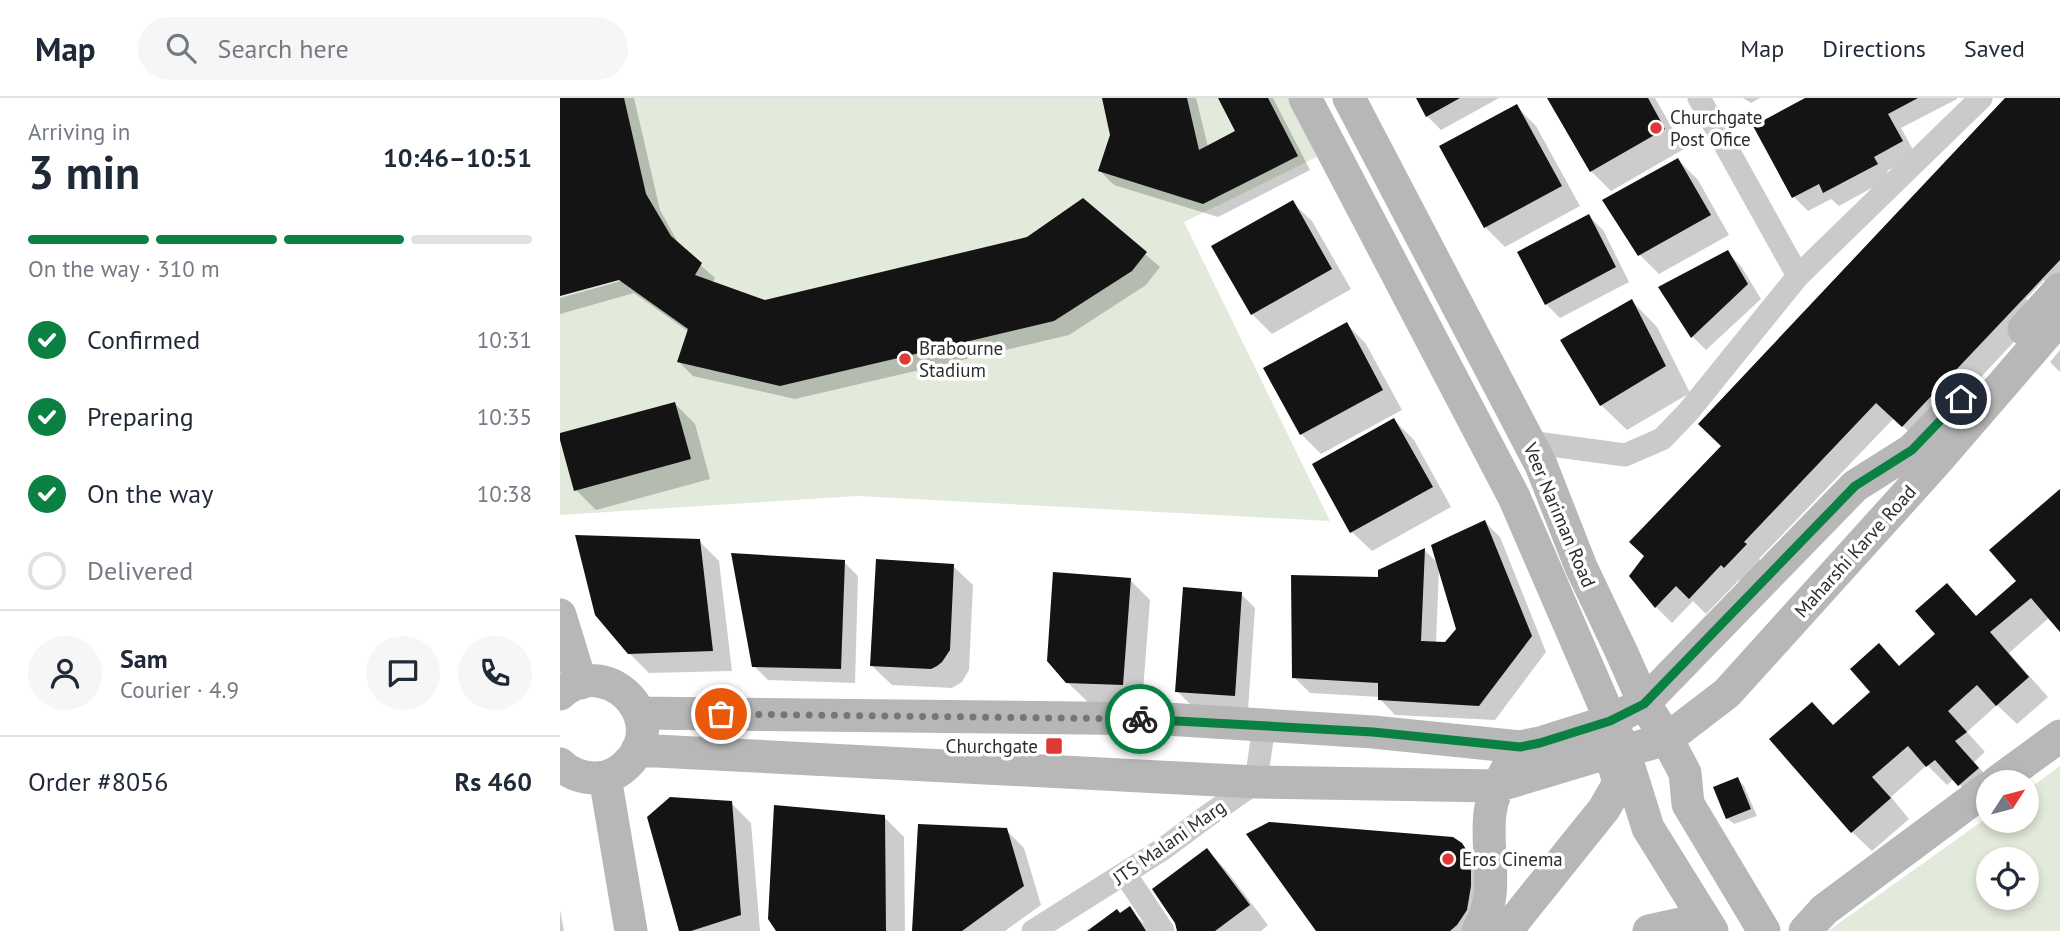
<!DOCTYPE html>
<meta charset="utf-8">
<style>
:root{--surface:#fff;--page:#f6f6f7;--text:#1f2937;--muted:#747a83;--line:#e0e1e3;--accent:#0b8043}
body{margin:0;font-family:"PT Sans",sans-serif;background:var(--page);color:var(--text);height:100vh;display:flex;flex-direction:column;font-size:26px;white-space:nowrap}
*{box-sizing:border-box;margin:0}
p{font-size:23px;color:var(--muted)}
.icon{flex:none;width:38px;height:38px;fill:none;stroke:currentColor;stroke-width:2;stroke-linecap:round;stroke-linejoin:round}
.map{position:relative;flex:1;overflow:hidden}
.sheet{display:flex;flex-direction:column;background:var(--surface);width:560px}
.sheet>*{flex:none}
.needle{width:46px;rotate:54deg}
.controls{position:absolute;left:1416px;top:672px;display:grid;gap:14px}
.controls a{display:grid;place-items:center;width:63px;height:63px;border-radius:50%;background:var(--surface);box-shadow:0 4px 10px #0003;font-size:35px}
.pin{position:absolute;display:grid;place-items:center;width:60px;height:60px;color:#fff;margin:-30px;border:4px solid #fff;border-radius:50%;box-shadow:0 2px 7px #0007}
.courier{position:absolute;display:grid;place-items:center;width:70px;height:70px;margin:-35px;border:5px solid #0b8043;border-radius:50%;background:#fff;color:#222;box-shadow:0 2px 9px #0007}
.head em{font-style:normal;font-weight:800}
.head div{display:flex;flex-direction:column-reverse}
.head{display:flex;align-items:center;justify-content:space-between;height:119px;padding:0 28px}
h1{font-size:46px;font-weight:800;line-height:52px}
.bar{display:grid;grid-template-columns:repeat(4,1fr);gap:10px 7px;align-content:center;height:84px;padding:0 28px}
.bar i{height:9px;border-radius:5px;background:var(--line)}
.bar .active{background:var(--accent)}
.bar p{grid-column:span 4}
.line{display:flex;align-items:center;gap:18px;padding:0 28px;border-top:2px solid var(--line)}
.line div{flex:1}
.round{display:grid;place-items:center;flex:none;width:74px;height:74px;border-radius:37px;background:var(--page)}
ol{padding:0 28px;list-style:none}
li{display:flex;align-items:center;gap:21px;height:77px}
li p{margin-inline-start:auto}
li .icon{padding:7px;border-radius:50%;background:var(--accent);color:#fff;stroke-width:4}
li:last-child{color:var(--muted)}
li i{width:38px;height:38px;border:4px solid var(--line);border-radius:50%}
header{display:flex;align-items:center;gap:42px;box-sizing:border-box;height:98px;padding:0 35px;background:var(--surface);border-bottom:2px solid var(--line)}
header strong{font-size:33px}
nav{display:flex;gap:38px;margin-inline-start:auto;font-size:24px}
.search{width:490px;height:63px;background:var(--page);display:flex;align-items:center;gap:18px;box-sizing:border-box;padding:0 24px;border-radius:38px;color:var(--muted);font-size:26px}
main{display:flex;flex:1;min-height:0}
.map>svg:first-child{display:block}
.green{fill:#e2eadb;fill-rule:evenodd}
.shadow{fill:#0003;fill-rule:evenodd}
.building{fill:#141414}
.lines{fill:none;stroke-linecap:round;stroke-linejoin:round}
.street{stroke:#cacaca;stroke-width:23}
.secondary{stroke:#b7b7b7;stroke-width:33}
.done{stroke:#767676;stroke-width:7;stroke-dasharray:0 12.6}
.route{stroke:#0b8043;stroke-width:9}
.poi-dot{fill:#de3935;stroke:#fff;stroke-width:2.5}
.labels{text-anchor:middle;stroke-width:7;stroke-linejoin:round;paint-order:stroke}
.poi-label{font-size:19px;fill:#2d2d2d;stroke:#fff;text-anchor:start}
.street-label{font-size:19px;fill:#2d2d2d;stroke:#fff}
</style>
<header>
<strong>Map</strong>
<div class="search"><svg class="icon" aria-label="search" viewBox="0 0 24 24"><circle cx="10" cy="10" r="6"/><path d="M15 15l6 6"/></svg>Search here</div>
<nav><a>Map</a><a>Directions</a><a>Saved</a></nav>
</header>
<main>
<section class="sheet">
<div class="head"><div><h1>3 min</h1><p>Arriving in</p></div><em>10:46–10:51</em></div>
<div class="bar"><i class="active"></i><i class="active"></i><i class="active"></i><i></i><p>On the way · 310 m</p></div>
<ol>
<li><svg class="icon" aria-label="check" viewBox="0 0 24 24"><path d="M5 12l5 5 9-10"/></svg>Confirmed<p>10:31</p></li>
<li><svg class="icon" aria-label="check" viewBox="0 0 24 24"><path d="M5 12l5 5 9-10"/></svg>Preparing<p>10:35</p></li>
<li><svg class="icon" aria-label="check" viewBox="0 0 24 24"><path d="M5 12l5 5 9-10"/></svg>On the way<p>10:38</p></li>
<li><i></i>Delivered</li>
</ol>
<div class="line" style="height:126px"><a class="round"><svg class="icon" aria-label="person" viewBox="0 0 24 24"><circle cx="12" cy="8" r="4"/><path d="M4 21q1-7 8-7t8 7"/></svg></a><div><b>Sam</b><p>Courier · 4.9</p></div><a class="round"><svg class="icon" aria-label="chat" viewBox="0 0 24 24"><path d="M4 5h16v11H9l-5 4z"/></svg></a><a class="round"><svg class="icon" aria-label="phone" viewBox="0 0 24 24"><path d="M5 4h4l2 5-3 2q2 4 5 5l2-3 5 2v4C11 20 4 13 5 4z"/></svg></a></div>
<div class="line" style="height:91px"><div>Order #8056</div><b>Rs 460</b></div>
</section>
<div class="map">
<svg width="1500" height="833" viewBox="0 0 1500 833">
<rect width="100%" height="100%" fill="#fff"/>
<path class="green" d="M0,0H728L757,59L624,124L770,423L297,398L0,417Z
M1500,668V833H1268L1428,719V723H1466L1467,692ZM1428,761H1466V800H1428Z"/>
<path class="shadow" d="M0,0H74L100,112L121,150L155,180L152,185L204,204L467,141L522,102L600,169L586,187L509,237L235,301L133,278L119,264L129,234L74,195L0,216V200L68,181L67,177L0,197Z
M544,0H636L648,49L678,34L660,0H713L750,72L658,119L554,87L540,73L552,37Z
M858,0H939L881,32L867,18Z
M990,0H1095L1124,51L1051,93L1031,73Z
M1183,0H1200L1191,5Z
M1249,0H1397V1L1341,30L1356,57L1327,73L1330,80L1279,108L1271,101L1248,113L1234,99L1196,28Z
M1447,0H1500V195L1484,182L1466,201L1480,216L1360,344L1334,320L1199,461L1202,464L1182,485L1179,482L1146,516L1133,503L1112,525L1096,509L1071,478L1163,348Z
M956,8L976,28L1020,108L945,149L925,129Z
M1118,62L1138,82L1169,137L1099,176L1079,156Z
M732,104L752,123L791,191L712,236L692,216Z
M1029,118L1043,132L1069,184L1000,220L986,206Z
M1167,154L1181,168L1201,201L1146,252L1132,238Z
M1072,203L1097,229L1130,295L1067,332L1041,307Z
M787,226L806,246L842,312L761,356L741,336Z
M1500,252V274L1490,264Z
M115,306L135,326L150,381L36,412L16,392Z
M834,322L854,342L891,409L812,453L792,434Z
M1500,393V531L1490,519L1449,555L1488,599L1457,626L1437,607L1407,634L1425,654L1414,664L1432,684L1419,706L1394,681L1387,687L1367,667L1331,699L1349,721L1312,753L1292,734L1274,629L1313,595L1319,547L1340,569L1377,536L1387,487L1417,519L1458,483Z
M925,424L940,439L986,554L935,622L835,617L820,601V599L750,595L734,579L820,481L864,452L879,466ZM879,471L898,531L886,546L876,545Z
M139,443L159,463L172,573L89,575L69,555Z
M284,464L298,478L295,585L208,582L194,568Z
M393,468L413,487L409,572L402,584L392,590L332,587L312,568Z
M570,482L590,502L582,606L528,604L507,584Z
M681,496L695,510L688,612L631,607L617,593Z
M1178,681L1184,688L1197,718L1174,726L1167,720Z
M171,705L191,725L200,833H121Z
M324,719L344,739L345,833H218Z
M446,732L464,750L481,807L445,833H354Z
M900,746L921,767L925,833H759Z
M647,752L666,772L708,827L701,833H618Z
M569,810L591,833H530L560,817Z
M0,812L4,833H0Z"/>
<path class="building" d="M0,0H64L86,96L111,138L142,165L135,177L205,202L467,139L523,100L587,154L572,173L494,223L220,288L117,264L128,231L59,182L0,198Z
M542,0H627L639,52L675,33L658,0H708L738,58L643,106L538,73L550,37Z
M856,0H900L866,19Z
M987,0H1088L1105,31L1030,74Z
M1245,0H1358L1328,16L1343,43L1314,59L1318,66L1263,95L1259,86L1232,100L1193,28Z
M1445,0H1500V162L1342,329L1316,305L1184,444L1187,446L1164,470L1161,467L1129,501L1116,488L1095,510L1069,478L1084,458L1069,444L1161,348L1138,326Z
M957,6L1002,88L924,130L879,48Z
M1118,60L1151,117L1078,158L1042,102Z
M733,102L772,171L691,217L651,148Z
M1029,116L1056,169L985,207L957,154Z
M1168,152L1188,186L1131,240L1098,189Z
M1072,201L1106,268L1040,308L1000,242Z
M787,224L823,292L740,337L703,270Z
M115,304L131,361L14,393L0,342V335Z
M834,320L873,389L790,435L752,366Z
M1500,391V534L1471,500L1430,534L1469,579L1436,608L1417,587L1388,613L1407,634L1395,643L1419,670L1398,688L1375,662L1366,669L1348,648L1312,679L1331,700L1291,735L1209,641L1252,604L1273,627L1310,594L1290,571L1319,545L1339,568L1375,536L1355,513L1387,485L1416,518L1456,483L1429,452Z
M925,422L972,538L919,608L818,602V585L732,580L731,477L818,479V472L865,450L861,543L885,544L896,531L871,447Z
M15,437L140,441L153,553L68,556L35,517Z
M171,455L285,462L281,571L192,569Z
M316,461L394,466L390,552L382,564L377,568L371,571L310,568Z
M493,474L571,480L563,587L506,585L487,563Z
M623,489L682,494L675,598L615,594Z
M1178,679L1191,711L1166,721L1153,689Z
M110,699L172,703L181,817L131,833H119L87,719Z
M214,707L325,717L326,833H216L208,821Z
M709,724L893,739L902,745L911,759V788L907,812L897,827L890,833H756L686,736Z
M358,726L447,730L464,788L402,833H352Z
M647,750L690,807L655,833H617L615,825L592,791Z
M570,808L586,833H527L557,811L560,815Z"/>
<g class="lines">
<path class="street" d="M1139,0L1238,178
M969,344L1065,357L1102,341L1128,314L1238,178L1421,0
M565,776L603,833
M473,833L603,751L646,719L696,684L704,627"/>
<path class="secondary" d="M745,0L954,399L1064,653L1088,730L1152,833
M789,0L981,367L1021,469L1061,553L1084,605L1107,641L1125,675L1128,706L1204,833
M1464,231L1500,191
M0,517L21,585
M0,596C44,555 109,617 71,662C64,670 55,677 45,679C28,682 12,678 0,666
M79,615L606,621L813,634L960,649L980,645L1050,623L1084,605L1295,388L1352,352L1400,302
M77,652L696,684L937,688L1050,654L1064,653L1107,641L1167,595L1374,366L1500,220
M45,679L71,833
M1437,684L1500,638
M918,833C941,794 925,757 930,715C932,698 940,684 948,669
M946,833L1044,711L1059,685L1050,654
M1089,833L1126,825H1147
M1245,833L1264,812L1428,690"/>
</g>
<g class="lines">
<path class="done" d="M161,616L580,621"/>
<path class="route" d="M580,621L813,634L960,649L980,645L1050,623L1084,606L1295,388L1352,352L1401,301"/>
</g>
<g class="poi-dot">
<circle cx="1096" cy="30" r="7"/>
<circle cx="345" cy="261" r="7"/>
<rect x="485" y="639" width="18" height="18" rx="3.5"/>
<circle cx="888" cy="761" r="7"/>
</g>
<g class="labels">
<g class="poi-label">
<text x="1110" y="26">Churchgate<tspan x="1110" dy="22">Post Ofice</tspan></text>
<text x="359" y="257">Brabourne<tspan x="359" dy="22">Stadium</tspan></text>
<text x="478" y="655" text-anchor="end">Churchgate</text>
<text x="902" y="768">Eros Cinema</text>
</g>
<g class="street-label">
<text transform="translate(1000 417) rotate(67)" y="7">Veer Nariman Road</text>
<text transform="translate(1295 453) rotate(-48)" y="7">Maharshi Karve Road</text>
<text transform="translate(609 744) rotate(-35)" y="7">JTS Malani Marg</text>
</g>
</g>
</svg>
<div class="controls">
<a><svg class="needle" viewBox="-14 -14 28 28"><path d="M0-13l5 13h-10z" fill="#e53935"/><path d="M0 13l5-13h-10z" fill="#747a83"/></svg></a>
<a><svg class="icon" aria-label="locate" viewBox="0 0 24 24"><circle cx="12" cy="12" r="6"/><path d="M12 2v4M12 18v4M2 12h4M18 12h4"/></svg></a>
</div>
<div class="pin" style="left:161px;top:616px;background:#ea580c"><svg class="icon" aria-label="bag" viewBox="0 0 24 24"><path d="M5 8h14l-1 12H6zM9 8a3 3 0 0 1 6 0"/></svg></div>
<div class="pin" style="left:1401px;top:301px;background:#1f2937"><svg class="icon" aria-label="home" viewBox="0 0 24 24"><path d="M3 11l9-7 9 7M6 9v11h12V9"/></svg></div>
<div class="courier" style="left:580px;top:621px"><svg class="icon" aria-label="bike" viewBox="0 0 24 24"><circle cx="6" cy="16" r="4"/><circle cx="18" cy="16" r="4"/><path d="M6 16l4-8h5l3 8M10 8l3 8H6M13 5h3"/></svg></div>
</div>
</main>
